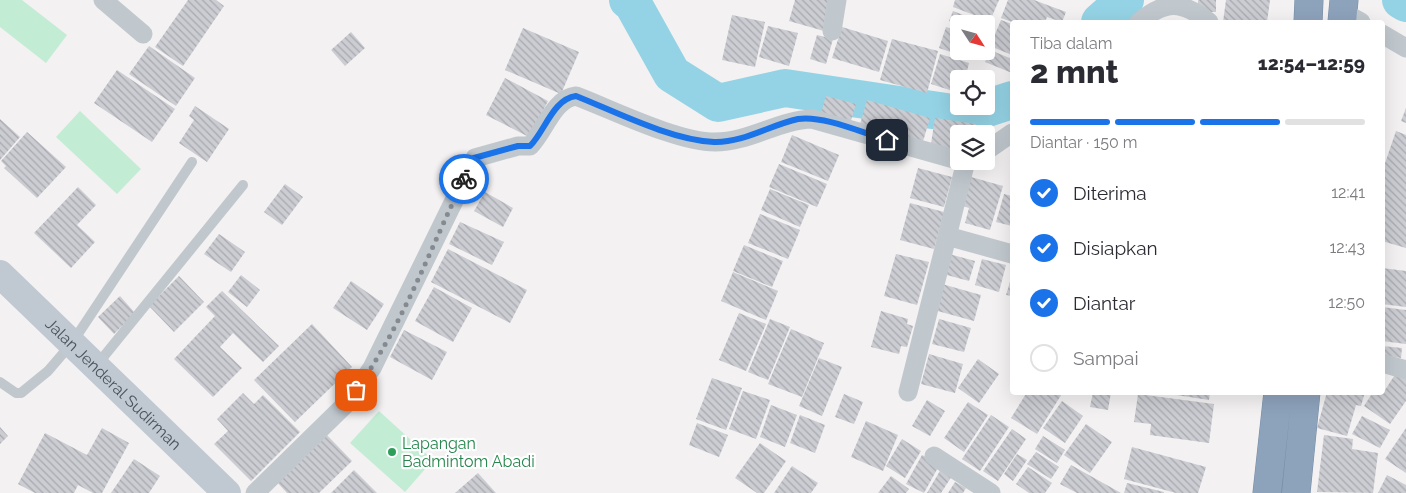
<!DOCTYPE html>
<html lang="id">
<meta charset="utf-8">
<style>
:root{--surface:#fff;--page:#f2f2f3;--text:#2b2b33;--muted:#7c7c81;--line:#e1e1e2;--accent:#1a73e8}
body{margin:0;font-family:Raleway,sans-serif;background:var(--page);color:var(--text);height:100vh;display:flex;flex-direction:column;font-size:19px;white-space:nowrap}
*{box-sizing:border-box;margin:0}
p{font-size:16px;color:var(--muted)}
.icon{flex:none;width:28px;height:28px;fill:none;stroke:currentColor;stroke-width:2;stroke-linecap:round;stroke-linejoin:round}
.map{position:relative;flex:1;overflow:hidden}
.drawer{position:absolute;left:1010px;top:20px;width:375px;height:375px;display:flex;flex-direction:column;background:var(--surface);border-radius:5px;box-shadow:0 5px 20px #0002}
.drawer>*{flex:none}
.needle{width:32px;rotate:126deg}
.buttons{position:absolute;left:950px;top:15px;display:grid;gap:10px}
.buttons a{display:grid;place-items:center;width:45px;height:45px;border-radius:5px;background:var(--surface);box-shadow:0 5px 20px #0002;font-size:25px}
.pin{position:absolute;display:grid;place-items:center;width:42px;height:42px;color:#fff;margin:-21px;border-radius:10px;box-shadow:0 2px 8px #0006}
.courier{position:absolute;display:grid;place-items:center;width:50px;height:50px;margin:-25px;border:4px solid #1a73e8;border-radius:50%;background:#fff;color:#222;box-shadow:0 1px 6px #0007}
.overview em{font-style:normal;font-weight:800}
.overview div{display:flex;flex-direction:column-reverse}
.overview{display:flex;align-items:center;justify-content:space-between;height:85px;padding:0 20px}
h1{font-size:32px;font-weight:800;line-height:38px}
.bar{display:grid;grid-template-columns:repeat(4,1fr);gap:8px 5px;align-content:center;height:60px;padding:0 20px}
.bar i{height:6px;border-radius:4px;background:var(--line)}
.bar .on{background:var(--accent)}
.bar p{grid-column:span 4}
ol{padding:0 20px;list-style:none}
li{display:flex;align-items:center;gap:15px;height:55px}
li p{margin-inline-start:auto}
li .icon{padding:5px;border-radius:50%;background:var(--accent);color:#fff;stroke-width:4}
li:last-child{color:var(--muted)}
li i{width:28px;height:28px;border:2px solid var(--line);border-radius:50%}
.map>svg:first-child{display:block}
.pitch{fill:#c3ecd4}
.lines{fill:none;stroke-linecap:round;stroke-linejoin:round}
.river{stroke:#94d3e5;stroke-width:38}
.building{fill:url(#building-back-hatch)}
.highway-casing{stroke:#788da7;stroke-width:29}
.lane{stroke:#c0c8ce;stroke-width:10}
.street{stroke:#c0c8ce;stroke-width:19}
.secondary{stroke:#c0c9d2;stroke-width:28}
.highway{stroke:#8da2bb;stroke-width:28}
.done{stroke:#858a91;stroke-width:5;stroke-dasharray:0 9}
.route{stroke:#1a73e8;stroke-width:6}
.leisure-dot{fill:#2e9e5b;stroke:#fff;stroke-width:2}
.labels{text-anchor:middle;stroke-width:4.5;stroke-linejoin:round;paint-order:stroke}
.street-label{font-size:16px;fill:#4a535d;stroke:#fff}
.leisure-label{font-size:16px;fill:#27864d;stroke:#fff;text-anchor:start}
</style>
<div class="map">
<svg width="1406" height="493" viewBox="0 0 1406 493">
<defs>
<pattern id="building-back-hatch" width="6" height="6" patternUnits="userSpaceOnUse" patternTransform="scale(1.25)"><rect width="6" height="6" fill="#cbcdd3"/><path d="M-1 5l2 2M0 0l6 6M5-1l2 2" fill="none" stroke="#a7a9ae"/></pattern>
</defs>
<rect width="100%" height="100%" fill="#f3f1f1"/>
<path class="pitch" d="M0,0H22L67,35L46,63L0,27Z
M80,111L141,169L117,194L56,137Z
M379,411L433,460L405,492L350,443Z"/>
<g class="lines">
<path class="river" d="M628,0L633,4L672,74L718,103L785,88L966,115L1012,100
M1401,0L1406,3
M1100,22L1125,0"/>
</g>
<path class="building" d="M188,0H216L224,6L183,66L155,47Z
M795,0H832L824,31L789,21Z
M955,0H999L990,21L953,7Z
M1008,0H1034L1066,12L1062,22L1047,17L1045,22H1012L1001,18Z
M1198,0H1216V12H1198Z
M1226,0H1270L1267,22H1223Z
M953,11L986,24L959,25L949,21Z
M732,15L765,22L755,67L722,60Z
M1001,20L1012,24V55L990,46Z
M768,26L798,33L789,66L759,57Z
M842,27L888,41L879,72L832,58Z
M946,27L959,31V51H973L971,59L939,48Z
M523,28L579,52L561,94L505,70Z
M351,32L365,48L345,66L331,50Z
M817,35L833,39L826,64L810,59Z
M892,39L938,51L927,93L880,80Z
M149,46L195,78L176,106L129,74Z
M990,50L1012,59V73L985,62Z
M940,54L969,63L965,79H959V93L931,84Z
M117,70L175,109L152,142L94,103Z
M505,78L548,101L529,137L486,115Z
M826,96L856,104L850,124L820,116Z
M867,100L930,118L921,148L858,131Z
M195,106L229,129L207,162L179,143L194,120L189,116Z
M1406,108V123L1401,121Z
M935,118L976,124L974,134H959V154L930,150Z
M0,119L20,137L0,160Z
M1396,131L1406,135V248L1382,241V172Z
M27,132L66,167L37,198L4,168L6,166L1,161Z
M792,135L839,155L828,181L781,162Z
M779,164L827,184L817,207L769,187Z
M918,168L952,177L944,207L910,198Z
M971,177L1003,186L990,230L965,223L969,208L963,206Z
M285,184L303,197L282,225L264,212Z
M78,187L96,205L77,225L95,242L71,268L34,233Z
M770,189L809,205L800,227L761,210Z
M485,192L513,208L503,227L474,211Z
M1004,194L1012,196V226L996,222Z
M910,203L944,212L934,249L900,240Z
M760,214L800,230L788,259L748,243Z
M460,222L504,242L492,265L449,244Z
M219,234L245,252L231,272L204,254Z
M744,245L783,261L772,287L733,271Z
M448,249L527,290L510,323L431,282Z
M896,254L929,262L917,305L884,296Z
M949,254L975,261L969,281L943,274Z
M982,259L1006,265L999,292L975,285Z
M1382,268L1406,271V307L1382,304Z
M733,272L778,291L766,320L721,301Z
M241,275L260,290L247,307L228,292Z
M1012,275V296L1006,295Z
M179,276L204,302L174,332L149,306Z
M351,281L384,304L367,330L333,308Z
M942,284L981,295L974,321L934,310Z
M434,287L472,308L453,342L415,321Z
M222,291L279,346L263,362L233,333L220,347L242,368L213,397L174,359L215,316L206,307Z
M120,296L135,313L114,334L98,317Z
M1382,307L1406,310V344L1382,341Z
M881,311L908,319L907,324L913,326L907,347L901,346L899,354L871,347Z
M739,313L766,324L746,371L719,360Z
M770,319L790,327L768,380L748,372Z
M939,319L971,328L964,352L932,344Z
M312,324L352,367L295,422L254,380Z
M791,329L824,343L802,397L768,384Z
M404,330L447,352L432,380L390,357Z
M1382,346L1402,348L1401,358L1382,355Z
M929,354L963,364L955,393L921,384Z
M819,358L842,367L822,416L799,406Z
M978,359L999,374L979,403L958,388Z
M1398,370L1406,376V401L1390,424L1364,406L1373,392H1382V388L1385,390Z
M712,378L742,388L726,430L696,419Z
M743,391L770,400L756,439L729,429Z
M1027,392H1063L1037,434L1011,418Z
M1093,392H1111L1108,410L1090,407Z
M1157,392H1210L1209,400Z
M1327,392H1365L1361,406L1356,405L1347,436L1317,428Z
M243,393L254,404L263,395L300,432L251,481L214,444L228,431L217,419Z
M844,394L863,402L854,424L835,417Z
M1138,394L1214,404L1209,443L1150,435L1151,424L1134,422Z
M927,400L945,411L930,436L912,426Z
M1062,401L1083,416L1065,443L1043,428Z
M968,402L988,415L964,452L944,438Z
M771,405L797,415L785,447L760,437Z
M800,415L825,425L815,453L790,443Z
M991,415L1009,427L980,471L962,459Z
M1362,416L1390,430L1380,448L1352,434Z
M866,421L898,435L883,471L851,457Z
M697,423L728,435L719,457L689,445Z
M1086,424L1112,442L1090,473L1064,455Z
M0,427L8,436L0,444Z
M102,428L129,443L102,493H93L78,485L74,493H35L18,484L45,433L87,455Z
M1406,428V473L1385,459Z
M1012,429L1026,439L998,481L983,471Z
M324,432L352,461L319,493H287L275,480Z
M1324,435L1353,439L1352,449L1378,453L1373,493L1317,492Z
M1043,436L1065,450L1057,463L1035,449Z
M902,439L921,451L905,478L886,466Z
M760,443L786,461L764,493H757L735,478Z
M1132,447L1206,467L1198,493H1176L1124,479Z
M1036,452L1059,467L1051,479L1027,464Z
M1017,454L1027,460L1013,481L1004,474Z
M922,455L940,464L924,493L906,484Z
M134,459L160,476L149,493H111Z
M1071,465L1121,493H1077L1060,484Z
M792,466L818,483L811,493H774Z
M1028,467L1052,483L1045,493H1029L1016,484Z
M941,469L952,476L941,493H927Z
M354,470L377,493H331Z
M478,473L496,493H455Z
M1387,475L1406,485V493H1378Z
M891,476L909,489L906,493H878Z
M955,482L966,488L963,493H948Z
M1127,483L1164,492V493H1124Z"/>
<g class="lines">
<defs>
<path id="highway" d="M1308,22L1309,0
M1342,22L1344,0
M1267,493L1278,392
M1296,493L1306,392"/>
</defs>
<use href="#highway" class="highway-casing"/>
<path class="lane" d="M96,366L243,185
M0,382L16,393H21L48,371L72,343L192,162"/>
<path class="street" d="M103,0L143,34
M1343,12L1361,22
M1139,22C1166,0 1181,0 1209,22
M832,31L837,0
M1382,34L1406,48
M986,151L1012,133
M947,236L1012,254
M1382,363L1406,370
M908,392L966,161
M934,456L991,493
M255,493L348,402L372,368L475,158L518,146H530C545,131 553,99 576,96C613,110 677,142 715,142C749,142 779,120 812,119L961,161"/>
<path class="secondary" id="s1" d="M0,274L227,493"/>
<use href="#highway" class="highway"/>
</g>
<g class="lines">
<path class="done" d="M356,390C402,327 430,249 464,179"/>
<path class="route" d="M464,179L474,158L518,146H530C545,131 553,99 576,96C616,112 671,140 714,142C743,143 770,125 798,119C823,115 863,133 887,140"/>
</g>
<circle class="leisure-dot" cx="392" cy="452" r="5"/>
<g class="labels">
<g class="street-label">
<text dy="6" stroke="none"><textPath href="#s1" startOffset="158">Jalan Jenderal Sudirman</textPath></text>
</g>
<g class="leisure-label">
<text x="402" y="449">Lapangan<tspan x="402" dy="18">Badmintom Abadi</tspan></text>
</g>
</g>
</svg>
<div class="buttons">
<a><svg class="needle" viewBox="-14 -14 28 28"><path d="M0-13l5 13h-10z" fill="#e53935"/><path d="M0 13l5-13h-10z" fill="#7c7c81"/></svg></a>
<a><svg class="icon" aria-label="locate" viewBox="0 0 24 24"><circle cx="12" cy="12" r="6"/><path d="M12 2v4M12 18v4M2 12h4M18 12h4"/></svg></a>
<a><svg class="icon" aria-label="layers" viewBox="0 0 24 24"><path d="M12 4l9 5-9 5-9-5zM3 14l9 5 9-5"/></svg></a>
</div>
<div class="pin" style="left:356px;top:390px;background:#ea580c"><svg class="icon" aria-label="bag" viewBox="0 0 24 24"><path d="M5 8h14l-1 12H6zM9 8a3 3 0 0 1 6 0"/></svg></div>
<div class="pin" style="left:887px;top:140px;background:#1f2937"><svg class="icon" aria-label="home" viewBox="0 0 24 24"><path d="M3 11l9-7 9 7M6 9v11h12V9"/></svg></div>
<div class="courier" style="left:464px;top:179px"><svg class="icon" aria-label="bike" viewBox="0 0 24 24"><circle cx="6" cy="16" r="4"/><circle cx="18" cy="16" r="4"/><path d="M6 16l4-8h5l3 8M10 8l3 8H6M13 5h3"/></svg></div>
<section class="drawer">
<div class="overview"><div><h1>2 mnt</h1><p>Tiba dalam</p></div><em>12:54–12:59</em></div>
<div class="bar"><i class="on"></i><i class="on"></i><i class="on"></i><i></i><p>Diantar · 150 m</p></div>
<ol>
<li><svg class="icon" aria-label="check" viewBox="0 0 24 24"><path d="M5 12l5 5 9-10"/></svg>Diterima<p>12:41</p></li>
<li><svg class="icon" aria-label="check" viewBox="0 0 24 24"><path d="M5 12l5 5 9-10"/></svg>Disiapkan<p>12:43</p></li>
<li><svg class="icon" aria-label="check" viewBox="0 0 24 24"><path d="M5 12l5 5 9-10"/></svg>Diantar<p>12:50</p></li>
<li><i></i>Sampai</li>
</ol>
</section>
</div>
